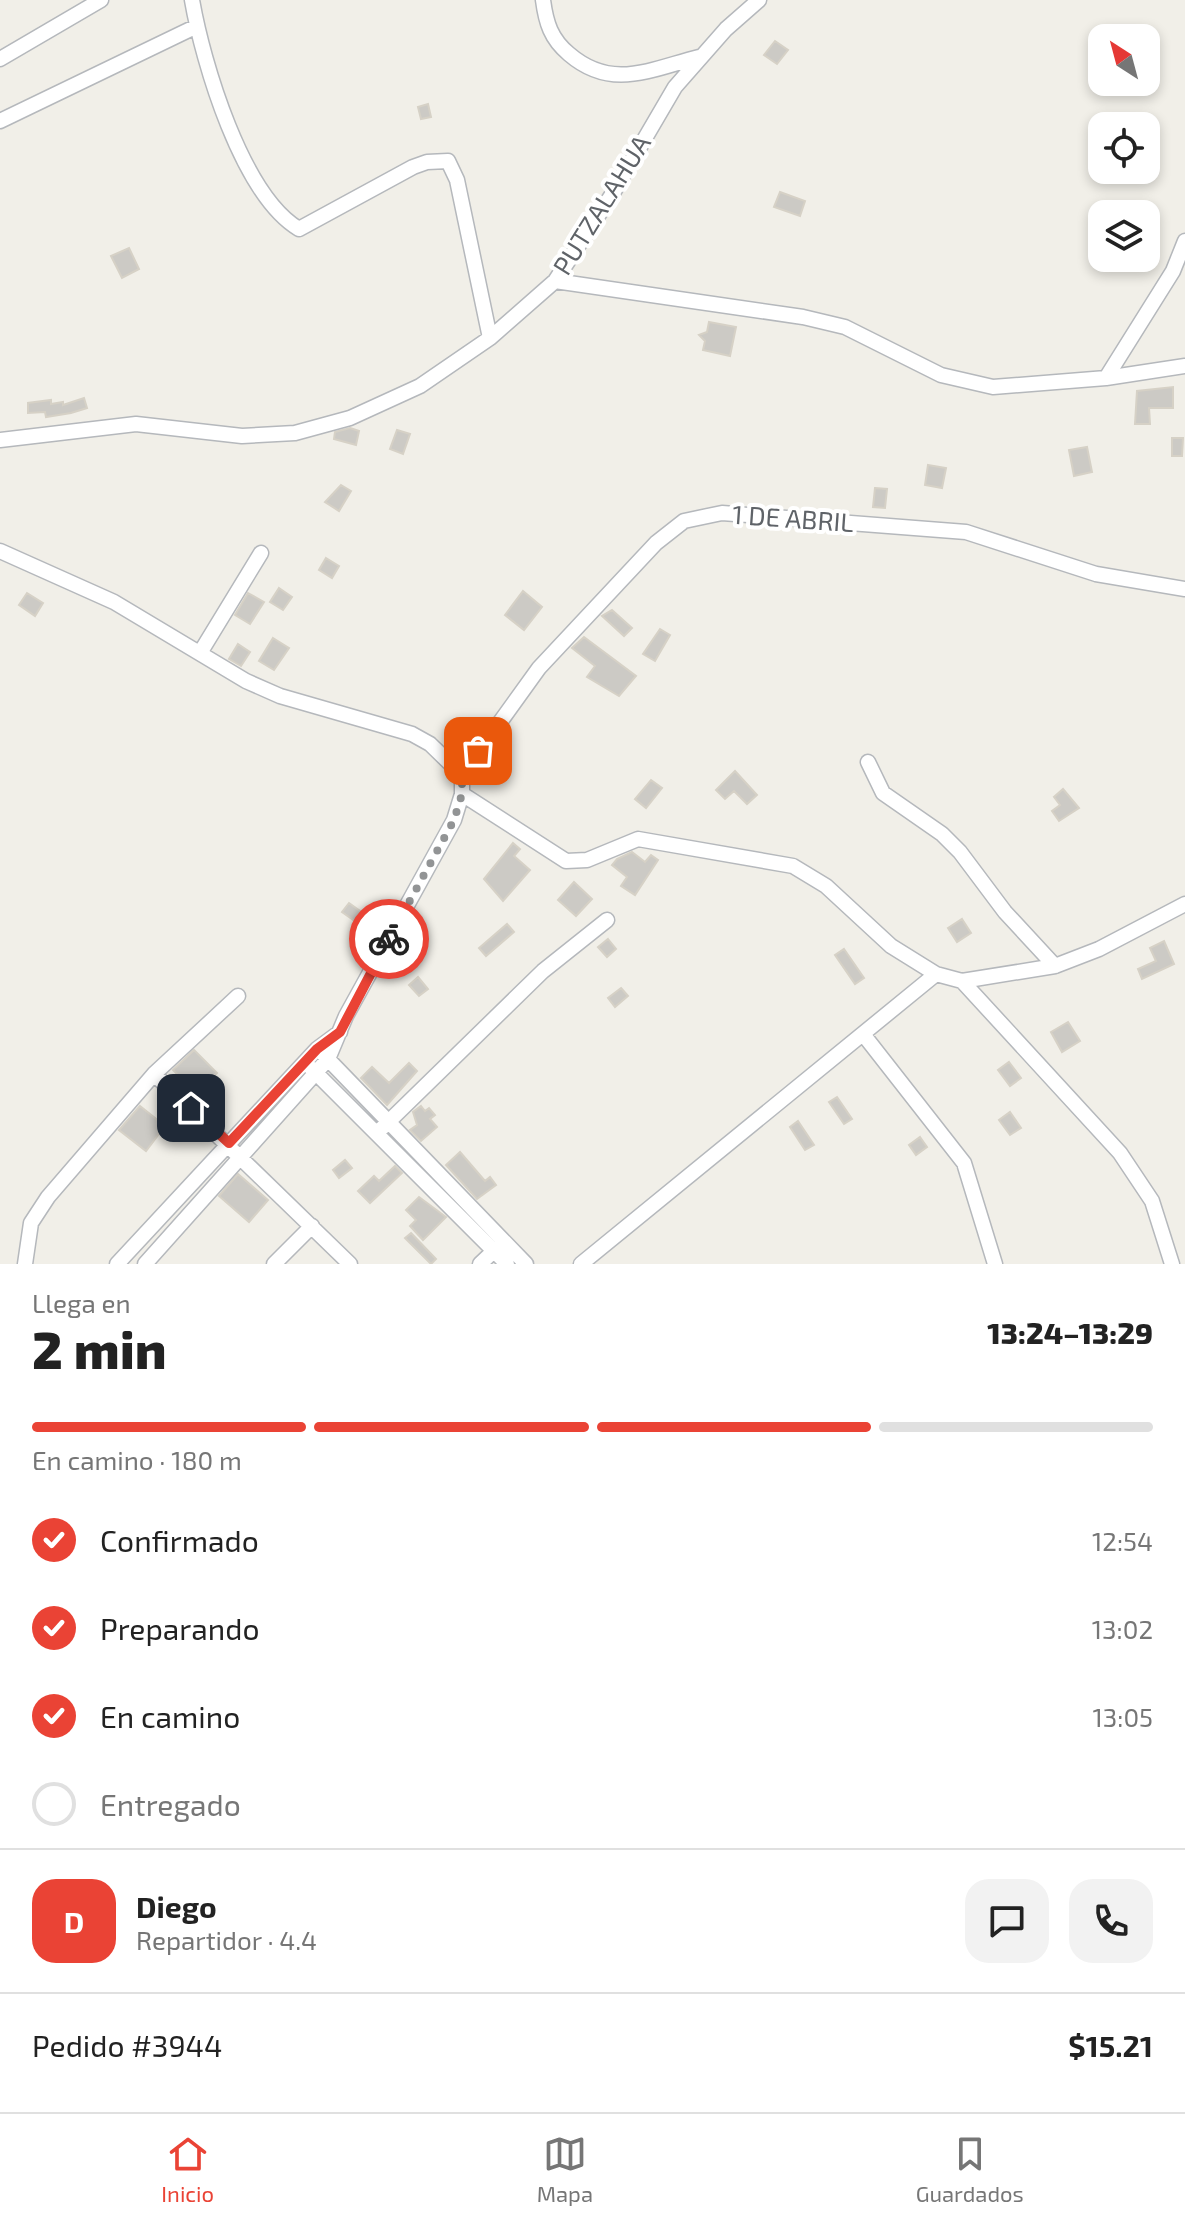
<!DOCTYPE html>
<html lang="es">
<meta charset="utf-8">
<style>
:root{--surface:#fff;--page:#f2f2f2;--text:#222;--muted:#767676;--line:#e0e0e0;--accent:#ea4335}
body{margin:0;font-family:"Exo 2",sans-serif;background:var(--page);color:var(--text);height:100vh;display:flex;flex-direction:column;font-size:30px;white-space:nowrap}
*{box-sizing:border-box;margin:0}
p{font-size:26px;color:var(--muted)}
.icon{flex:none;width:44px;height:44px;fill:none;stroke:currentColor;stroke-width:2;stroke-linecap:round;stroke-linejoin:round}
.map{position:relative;height:1264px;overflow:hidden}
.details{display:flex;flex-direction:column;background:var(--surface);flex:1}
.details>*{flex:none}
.needle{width:52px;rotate:324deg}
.fabs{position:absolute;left:1088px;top:24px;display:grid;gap:16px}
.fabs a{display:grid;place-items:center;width:72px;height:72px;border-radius:16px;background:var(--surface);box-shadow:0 4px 12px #0003;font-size:40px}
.pin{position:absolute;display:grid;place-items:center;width:68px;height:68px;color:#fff;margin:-34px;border-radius:16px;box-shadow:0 4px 12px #0006}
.courier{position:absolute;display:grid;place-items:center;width:80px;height:80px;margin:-40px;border:6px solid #ea4335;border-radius:50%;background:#fff;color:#222;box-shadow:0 2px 10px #0007}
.head em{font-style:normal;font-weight:800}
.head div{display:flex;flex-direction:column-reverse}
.head{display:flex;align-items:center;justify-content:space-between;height:136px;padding:0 32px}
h1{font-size:52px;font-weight:800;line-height:60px}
.bar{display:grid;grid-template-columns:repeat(4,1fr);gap:12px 8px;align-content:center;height:96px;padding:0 32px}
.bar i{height:10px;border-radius:6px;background:var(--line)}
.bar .selected{background:var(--accent)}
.bar p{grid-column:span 4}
.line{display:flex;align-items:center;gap:20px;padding:0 32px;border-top:2px solid var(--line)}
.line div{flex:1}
.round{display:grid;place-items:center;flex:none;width:84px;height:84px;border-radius:24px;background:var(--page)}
ol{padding:0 32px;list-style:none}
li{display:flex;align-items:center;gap:24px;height:88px}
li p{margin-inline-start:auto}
li .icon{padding:8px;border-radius:50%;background:var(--accent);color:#fff;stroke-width:4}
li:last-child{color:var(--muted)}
li i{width:44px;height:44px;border:4px solid var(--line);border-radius:50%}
.menu{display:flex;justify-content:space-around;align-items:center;height:112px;border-top:2px solid var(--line);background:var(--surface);font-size:22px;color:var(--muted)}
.menu a{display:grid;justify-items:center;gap:4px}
.menu .selected{color:var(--accent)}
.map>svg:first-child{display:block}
.building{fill:#cccac5;stroke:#d6d1c6;stroke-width:2}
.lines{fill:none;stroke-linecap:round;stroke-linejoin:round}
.minor-casing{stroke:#b5b8bc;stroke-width:17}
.minor{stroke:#fff;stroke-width:14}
.done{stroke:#929495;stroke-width:8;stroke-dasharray:0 14.4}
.route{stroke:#ea4335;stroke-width:10}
.labels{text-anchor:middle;stroke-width:8;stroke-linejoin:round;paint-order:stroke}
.street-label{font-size:26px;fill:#5f6368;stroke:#fff}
</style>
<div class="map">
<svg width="1185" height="1264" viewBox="0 0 1185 1264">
<rect width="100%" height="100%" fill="#f1efe8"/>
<path class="building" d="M775,41L788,50L777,64L764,55Z
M428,104L431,117L421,119L418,107Z
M780,192L805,201L800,216L774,207Z
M129,248L139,269L122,278L111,256Z
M709,322L736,327L730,356L703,350L705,341L699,335L707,332Z
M1173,387V408H1149L1150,424H1135L1137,391Z
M84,398L87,408L71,413L46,417L45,412L28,413V403L51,400V404L63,402V405Z
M350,428L359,431L356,445L334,439L335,432Z
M397,430L410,434L403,454L390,449Z
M1172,438H1183L1182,456H1172Z
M1087,447L1092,472L1074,476L1069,450Z
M928,465L946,468L942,488L925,485Z
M341,485L351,491L339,511L325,502Z
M875,488L887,489L885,508L873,507Z
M326,558L339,566L332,578L319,570Z
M279,588L292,597L283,610L270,602Z
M523,591L542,607L524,630L505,615Z
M27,593L43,603L35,616L19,605Z
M248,593L264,602L250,624L235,615Z
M612,610L632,628L624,636L602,616Z
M660,629L670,635L655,661L643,654Z
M584,637L636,676L619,696L587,677L595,666L572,648Z
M273,638L289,648L274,670L259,661Z
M238,644L250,652L241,666L229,659Z
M735,771L757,795L747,804L734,791L725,799L716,790Z
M651,780L662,788L646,808L635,799Z
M1063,789L1079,808L1059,821L1052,811L1060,805L1054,797Z
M513,843L520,849L514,856L530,870L503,901L484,879Z
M632,852L645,862L651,855L658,860L635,895L621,886L627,877L612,865L617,859Z
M574,882L592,899L576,916L558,900Z
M349,903L370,918L363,927L342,912Z
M962,919L971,933L957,942L948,928Z
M507,924L514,932L486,956L479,948Z
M608,939L616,949L607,957L598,947Z
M1164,941L1174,964L1142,979L1138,969L1156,961L1150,948Z
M844,949L864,978L855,984L835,955Z
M418,977L428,989L419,996L409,985Z
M621,988L628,996L615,1007L608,998Z
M1068,1022L1080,1041L1062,1052L1051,1032Z
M194,1050L217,1073L196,1093L173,1070Z
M1009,1062L1021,1078L1010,1086L998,1070Z
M409,1063L417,1071L387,1105L361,1078L372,1067L389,1083Z
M837,1097L852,1119L844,1124L829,1102Z
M140,1106L165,1126L146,1151L119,1130Z
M421,1106L425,1111L429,1108L435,1115L430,1119L437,1127L421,1141L410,1130L417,1125L413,1112Z
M1010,1112L1021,1128L1010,1135L999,1120Z
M798,1121L814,1145L805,1150L790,1127Z
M920,1137L927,1147L916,1155L909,1145Z
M460,1152L485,1181L490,1177L496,1185L477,1199L446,1165Z
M345,1160L352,1168L339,1178L333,1170Z
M395,1166L402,1173L370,1203L358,1191L374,1176L379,1181Z
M238,1174L268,1200L249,1222L219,1196Z
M419,1197L446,1217L423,1240L410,1226L416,1220L406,1210Z
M411,1233L436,1259L431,1264L405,1238Z"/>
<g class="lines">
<defs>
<path id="minor" d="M192,0C203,63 242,195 299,229L413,167L427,162L448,161L457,180L490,338
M543,0C546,23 551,39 569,54C612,91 651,69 699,57
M0,59L101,0
M0,121L197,26
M555,281L803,317L845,327L941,375L993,387L1106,378L1185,366
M1106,378L1173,271L1185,241
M0,440L136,424L242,436L295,433L350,418L420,386L490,338L555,281L613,193L675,87L726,29L759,0
M0,551L114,602L246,681L280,696L412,734L430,744L462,775V794L454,820L346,1016L328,1059L145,1264
M200,653L261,553
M868,762L883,793L942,834L960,852L1005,912L1055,966
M462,775L539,668L656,543L684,521L722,513L966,532L1096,574L1185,589
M462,794L566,861L587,860L638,839L793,866L826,886L891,946L936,974L962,981L1055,966L1099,949L1185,904
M962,981L1120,1153L1152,1201L1172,1264
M863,1034L964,1163L995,1264
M323,1054L526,1264
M311,1068L507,1264
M154,1074L350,1264
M378,1132L543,971L607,920
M25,1264L31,1223L48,1197L154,1074L238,996
M117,1264L317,1049L340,1032
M274,1264L312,1226
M480,1264L500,1245
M581,1264L936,974"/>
</defs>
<use href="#minor" class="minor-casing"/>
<use href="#minor" class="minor"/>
</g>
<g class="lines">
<path class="done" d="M389,939L454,820L462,794V775L478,751"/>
<path class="route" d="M191,1108L229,1143L317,1049L340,1032L389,939"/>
</g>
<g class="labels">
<g class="street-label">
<text transform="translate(602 205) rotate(-58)" y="9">PUTZALAHUA</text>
<text transform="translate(793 519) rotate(4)" y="9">1 DE ABRIL</text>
</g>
</g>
</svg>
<div class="fabs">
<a><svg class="needle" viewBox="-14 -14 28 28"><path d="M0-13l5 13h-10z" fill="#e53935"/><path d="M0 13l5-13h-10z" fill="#767676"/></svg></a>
<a><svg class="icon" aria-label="locate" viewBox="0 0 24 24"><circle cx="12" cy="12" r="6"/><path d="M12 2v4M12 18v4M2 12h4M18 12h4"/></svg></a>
<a><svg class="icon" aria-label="layers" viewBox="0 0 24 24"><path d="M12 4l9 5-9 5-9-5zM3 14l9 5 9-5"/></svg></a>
</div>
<div class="pin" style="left:478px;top:751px;background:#ea580c"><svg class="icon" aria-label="bag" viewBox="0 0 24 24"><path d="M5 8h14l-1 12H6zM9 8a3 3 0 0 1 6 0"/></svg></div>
<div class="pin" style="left:191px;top:1108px;background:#1f2937"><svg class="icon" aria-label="home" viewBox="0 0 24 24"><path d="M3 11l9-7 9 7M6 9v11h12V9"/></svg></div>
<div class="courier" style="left:389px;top:939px"><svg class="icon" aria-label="bike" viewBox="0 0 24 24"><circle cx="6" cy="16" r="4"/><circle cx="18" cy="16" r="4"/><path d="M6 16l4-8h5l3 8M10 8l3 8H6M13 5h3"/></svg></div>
</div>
<section class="details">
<div class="head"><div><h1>2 min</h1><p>Llega en</p></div><em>13:24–13:29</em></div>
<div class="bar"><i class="selected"></i><i class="selected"></i><i class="selected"></i><i></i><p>En camino · 180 m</p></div>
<ol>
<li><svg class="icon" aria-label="check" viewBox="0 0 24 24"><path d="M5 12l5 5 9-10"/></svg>Confirmado<p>12:54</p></li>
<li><svg class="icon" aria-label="check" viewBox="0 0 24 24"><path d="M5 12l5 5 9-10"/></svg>Preparando<p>13:02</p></li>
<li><svg class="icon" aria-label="check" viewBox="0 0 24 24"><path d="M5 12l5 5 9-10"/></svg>En camino<p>13:05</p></li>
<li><i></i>Entregado</li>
</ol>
<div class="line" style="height:144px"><b class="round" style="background:var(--accent);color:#fff">D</b><div><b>Diego</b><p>Repartidor · 4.4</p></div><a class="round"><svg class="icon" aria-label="chat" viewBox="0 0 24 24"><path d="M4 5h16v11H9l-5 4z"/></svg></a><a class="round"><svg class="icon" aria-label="phone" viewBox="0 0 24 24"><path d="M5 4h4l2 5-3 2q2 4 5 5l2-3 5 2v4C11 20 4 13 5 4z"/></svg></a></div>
<div class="line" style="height:104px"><div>Pedido #3944</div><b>$15.21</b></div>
</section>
<nav class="menu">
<a class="selected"><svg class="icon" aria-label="home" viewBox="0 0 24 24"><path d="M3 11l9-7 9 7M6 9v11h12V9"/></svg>Inicio</a>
<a><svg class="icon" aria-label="map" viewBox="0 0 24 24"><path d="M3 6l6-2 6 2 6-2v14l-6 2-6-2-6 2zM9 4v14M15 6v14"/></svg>Mapa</a>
<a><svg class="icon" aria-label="saved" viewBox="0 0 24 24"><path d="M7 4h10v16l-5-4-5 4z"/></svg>Guardados</a>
</nav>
